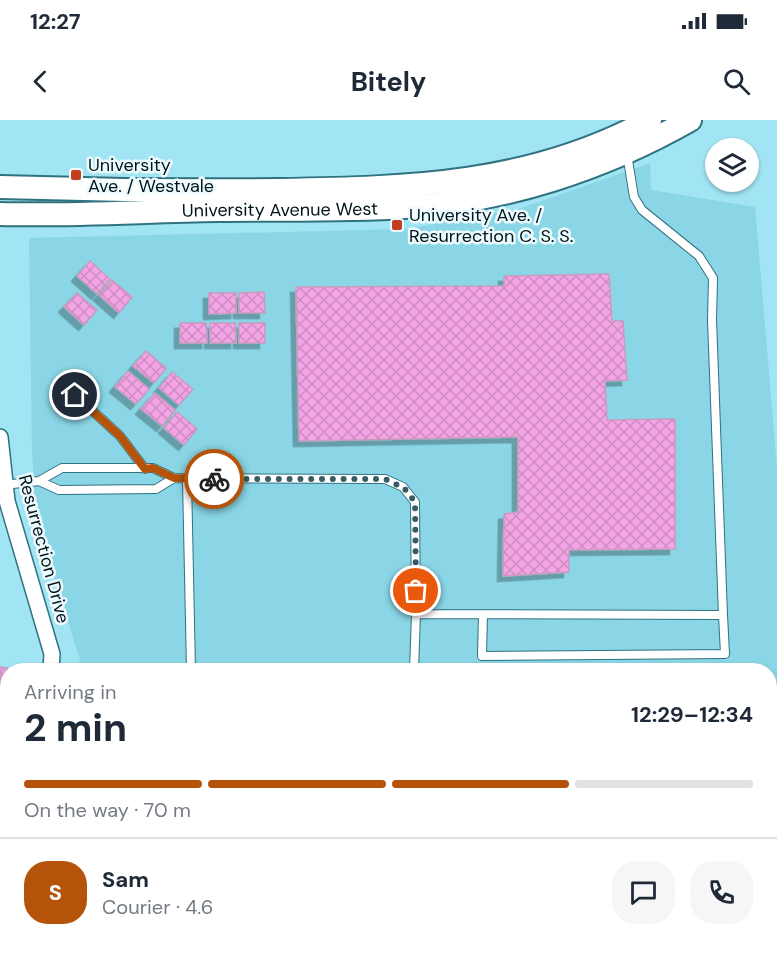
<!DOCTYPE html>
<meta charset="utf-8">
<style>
:root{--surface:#fff;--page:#f6f6f7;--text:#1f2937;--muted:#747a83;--line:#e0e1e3;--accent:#b45309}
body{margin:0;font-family:"DM Sans",sans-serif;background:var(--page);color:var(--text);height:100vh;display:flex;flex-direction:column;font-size:22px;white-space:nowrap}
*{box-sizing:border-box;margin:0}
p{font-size:20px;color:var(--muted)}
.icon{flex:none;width:33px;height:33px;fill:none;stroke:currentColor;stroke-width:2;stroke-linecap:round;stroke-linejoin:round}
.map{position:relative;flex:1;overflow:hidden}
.side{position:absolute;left:0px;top:543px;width:777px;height:294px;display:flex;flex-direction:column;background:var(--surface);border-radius:24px 24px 0 0;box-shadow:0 2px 4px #0004}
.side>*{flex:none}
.tools{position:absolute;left:705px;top:18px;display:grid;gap:12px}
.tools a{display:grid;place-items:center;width:54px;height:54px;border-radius:50%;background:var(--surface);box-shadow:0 2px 4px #0004;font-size:30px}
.pin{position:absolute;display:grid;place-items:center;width:51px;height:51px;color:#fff;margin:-26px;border:3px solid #fff;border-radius:50%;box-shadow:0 2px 6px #0007}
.courier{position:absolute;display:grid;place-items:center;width:60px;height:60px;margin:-30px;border:4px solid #b45309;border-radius:50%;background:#fff;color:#222;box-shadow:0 2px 8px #0007}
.summary em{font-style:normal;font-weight:700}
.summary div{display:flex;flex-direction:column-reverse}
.summary{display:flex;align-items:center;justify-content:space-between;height:102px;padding:0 24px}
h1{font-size:39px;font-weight:700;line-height:45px}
.bar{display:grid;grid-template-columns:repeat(4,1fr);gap:9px 6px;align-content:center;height:72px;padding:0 24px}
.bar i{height:8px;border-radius:4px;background:var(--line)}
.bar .on{background:var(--accent)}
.bar p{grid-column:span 4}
.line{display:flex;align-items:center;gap:15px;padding:0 24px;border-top:2px solid var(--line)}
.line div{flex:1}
.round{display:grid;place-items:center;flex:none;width:63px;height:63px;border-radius:24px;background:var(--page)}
.status{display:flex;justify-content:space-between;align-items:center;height:42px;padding:0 30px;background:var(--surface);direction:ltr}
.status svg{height:16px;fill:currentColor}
header{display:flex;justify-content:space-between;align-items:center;height:78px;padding:0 24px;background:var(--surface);font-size:27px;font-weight:700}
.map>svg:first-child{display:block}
.built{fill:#8ad6e6}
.grass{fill:#77cf94}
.building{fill:url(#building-cross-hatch);stroke:#c89cbf;stroke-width:1.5;filter:url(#shadow)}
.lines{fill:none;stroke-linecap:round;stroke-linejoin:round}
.service-casing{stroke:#2f7280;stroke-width:10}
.minor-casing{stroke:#2f7280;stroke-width:18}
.secondary-casing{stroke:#2f7280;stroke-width:26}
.service{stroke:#fff;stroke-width:8}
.minor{stroke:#fff;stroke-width:15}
.secondary{stroke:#fff;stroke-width:22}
.done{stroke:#385d65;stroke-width:6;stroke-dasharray:0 10.8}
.route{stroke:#b45309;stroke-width:8}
.poi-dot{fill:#c63c1e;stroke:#eefbfe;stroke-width:2}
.labels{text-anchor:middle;stroke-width:5;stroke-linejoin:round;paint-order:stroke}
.poi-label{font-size:18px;fill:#001419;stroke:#eefbfe;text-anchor:start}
.street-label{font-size:18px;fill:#001419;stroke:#eefbfe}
</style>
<div class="status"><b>12:27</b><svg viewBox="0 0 49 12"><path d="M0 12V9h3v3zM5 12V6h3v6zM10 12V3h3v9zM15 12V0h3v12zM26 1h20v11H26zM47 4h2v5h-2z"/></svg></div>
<header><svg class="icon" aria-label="back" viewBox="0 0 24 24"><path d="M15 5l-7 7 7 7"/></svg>Bitely<svg class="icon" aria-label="search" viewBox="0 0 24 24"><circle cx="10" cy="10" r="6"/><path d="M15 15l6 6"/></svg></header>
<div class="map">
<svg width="777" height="837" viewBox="0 0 777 837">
<defs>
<pattern id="building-cross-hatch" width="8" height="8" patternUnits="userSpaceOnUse" patternTransform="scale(1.5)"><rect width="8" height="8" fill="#f3a4e4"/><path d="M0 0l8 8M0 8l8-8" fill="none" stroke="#cf8cc3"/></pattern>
<filter id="shadow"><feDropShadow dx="-5.5" dy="5.5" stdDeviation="0" flood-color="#0004"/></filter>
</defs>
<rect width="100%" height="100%" fill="#a1e4f3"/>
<path class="built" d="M650,43L651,70L755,87L777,348V837H0V705L7,694L8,830H770V550H78L80,540L36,400L32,332L29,118L407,109L519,89Z"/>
<path class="grass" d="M69,830H210L209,837H69Z
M230,830H371V837H230Z
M566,830H729V837H566Z"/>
<path class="building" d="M90,141L110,159L97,174L77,156Z
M609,154L612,201H623L627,260L605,261L607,300L675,299V429L569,430V452L503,456L504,394L518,392V317L299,321L296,167L504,166V156Z
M112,160L132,177L119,193L99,175Z
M264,172L265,193H239V173Z
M77,173L97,190L84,205L64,187Z
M209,173H236V193L209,194Z
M180,203H206L207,223H180Z
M210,203H235L236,223H210Z
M239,203H265V223H239Z
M146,231L166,248L154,263L133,246Z
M128,251L149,269L136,284L115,267Z
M172,252L193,269L179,285L159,268Z
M155,273L175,290L162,306L141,289Z
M177,292L197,309L184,325L164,308Z
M0,547L7,548L6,565L0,564Z"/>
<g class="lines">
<defs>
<path id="service" d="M60,261L120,316L145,349
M187,359L191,550
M39,361L62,348H153L174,358L385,359L403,367L415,382L416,494L414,550
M4,365L39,361L59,370L156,369L174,358
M416,494L723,495L712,200L713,158L699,136L642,90L634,77L627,34
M483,494L482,536L725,534L723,495"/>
<path id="minor" d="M0,317L7,381L52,534L51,550
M0,671L8,660"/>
<g id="secondary">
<path d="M0,67C93,70 185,71 278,70C410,68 531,65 650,0"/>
<path id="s1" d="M0,94C73,96 146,91 218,90C280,89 343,91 405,87C504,82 604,49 690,0"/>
</g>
</defs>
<use href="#service" class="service-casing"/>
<use href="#minor" class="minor-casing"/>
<use href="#secondary" class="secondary-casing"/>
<use href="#service" class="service"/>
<use href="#minor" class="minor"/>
<use href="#secondary" class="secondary"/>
</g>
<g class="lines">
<path class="done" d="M214,359H385L404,368L415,382L416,471"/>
<path class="route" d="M75,275L120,316L145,349L153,348L174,358L214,359"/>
</g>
<g class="poi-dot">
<rect x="70" y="49" width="12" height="12" rx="3"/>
<rect x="391" y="99" width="12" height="12" rx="3"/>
</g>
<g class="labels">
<g class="poi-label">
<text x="88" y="51">University<tspan x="88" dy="21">Ave. / Westvale</tspan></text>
<text x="409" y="101">University Ave. /<tspan x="409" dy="21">Resurrection C. S. S.</tspan></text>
</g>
<g class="street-label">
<text dy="6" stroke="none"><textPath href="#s1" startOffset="280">University Avenue West</textPath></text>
<text transform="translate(44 429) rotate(75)" y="6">Resurrection Drive</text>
</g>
</g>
</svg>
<div class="tools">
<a><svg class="icon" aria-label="layers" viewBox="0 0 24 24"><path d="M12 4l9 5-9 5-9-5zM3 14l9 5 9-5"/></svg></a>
</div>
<div class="pin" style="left:416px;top:471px;background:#ea580c"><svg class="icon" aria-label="bag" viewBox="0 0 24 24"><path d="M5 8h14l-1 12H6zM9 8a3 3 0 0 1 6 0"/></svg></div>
<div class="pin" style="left:75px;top:275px;background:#1f2937"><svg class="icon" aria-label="home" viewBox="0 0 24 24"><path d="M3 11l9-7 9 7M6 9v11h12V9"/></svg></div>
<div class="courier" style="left:214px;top:359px"><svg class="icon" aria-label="bike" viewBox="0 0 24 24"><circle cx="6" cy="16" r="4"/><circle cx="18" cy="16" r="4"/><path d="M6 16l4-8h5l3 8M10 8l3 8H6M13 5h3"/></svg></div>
<section class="side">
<div class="summary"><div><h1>2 min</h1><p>Arriving in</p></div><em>12:29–12:34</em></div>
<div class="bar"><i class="on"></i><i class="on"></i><i class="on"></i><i></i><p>On the way · 70 m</p></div>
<div class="line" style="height:108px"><b class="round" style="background:var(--accent);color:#fff">S</b><div><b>Sam</b><p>Courier · 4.6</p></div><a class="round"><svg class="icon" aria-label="chat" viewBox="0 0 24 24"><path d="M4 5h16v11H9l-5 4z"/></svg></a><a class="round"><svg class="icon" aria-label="phone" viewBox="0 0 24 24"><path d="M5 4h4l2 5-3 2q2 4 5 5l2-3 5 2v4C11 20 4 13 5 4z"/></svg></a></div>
</section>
</div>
